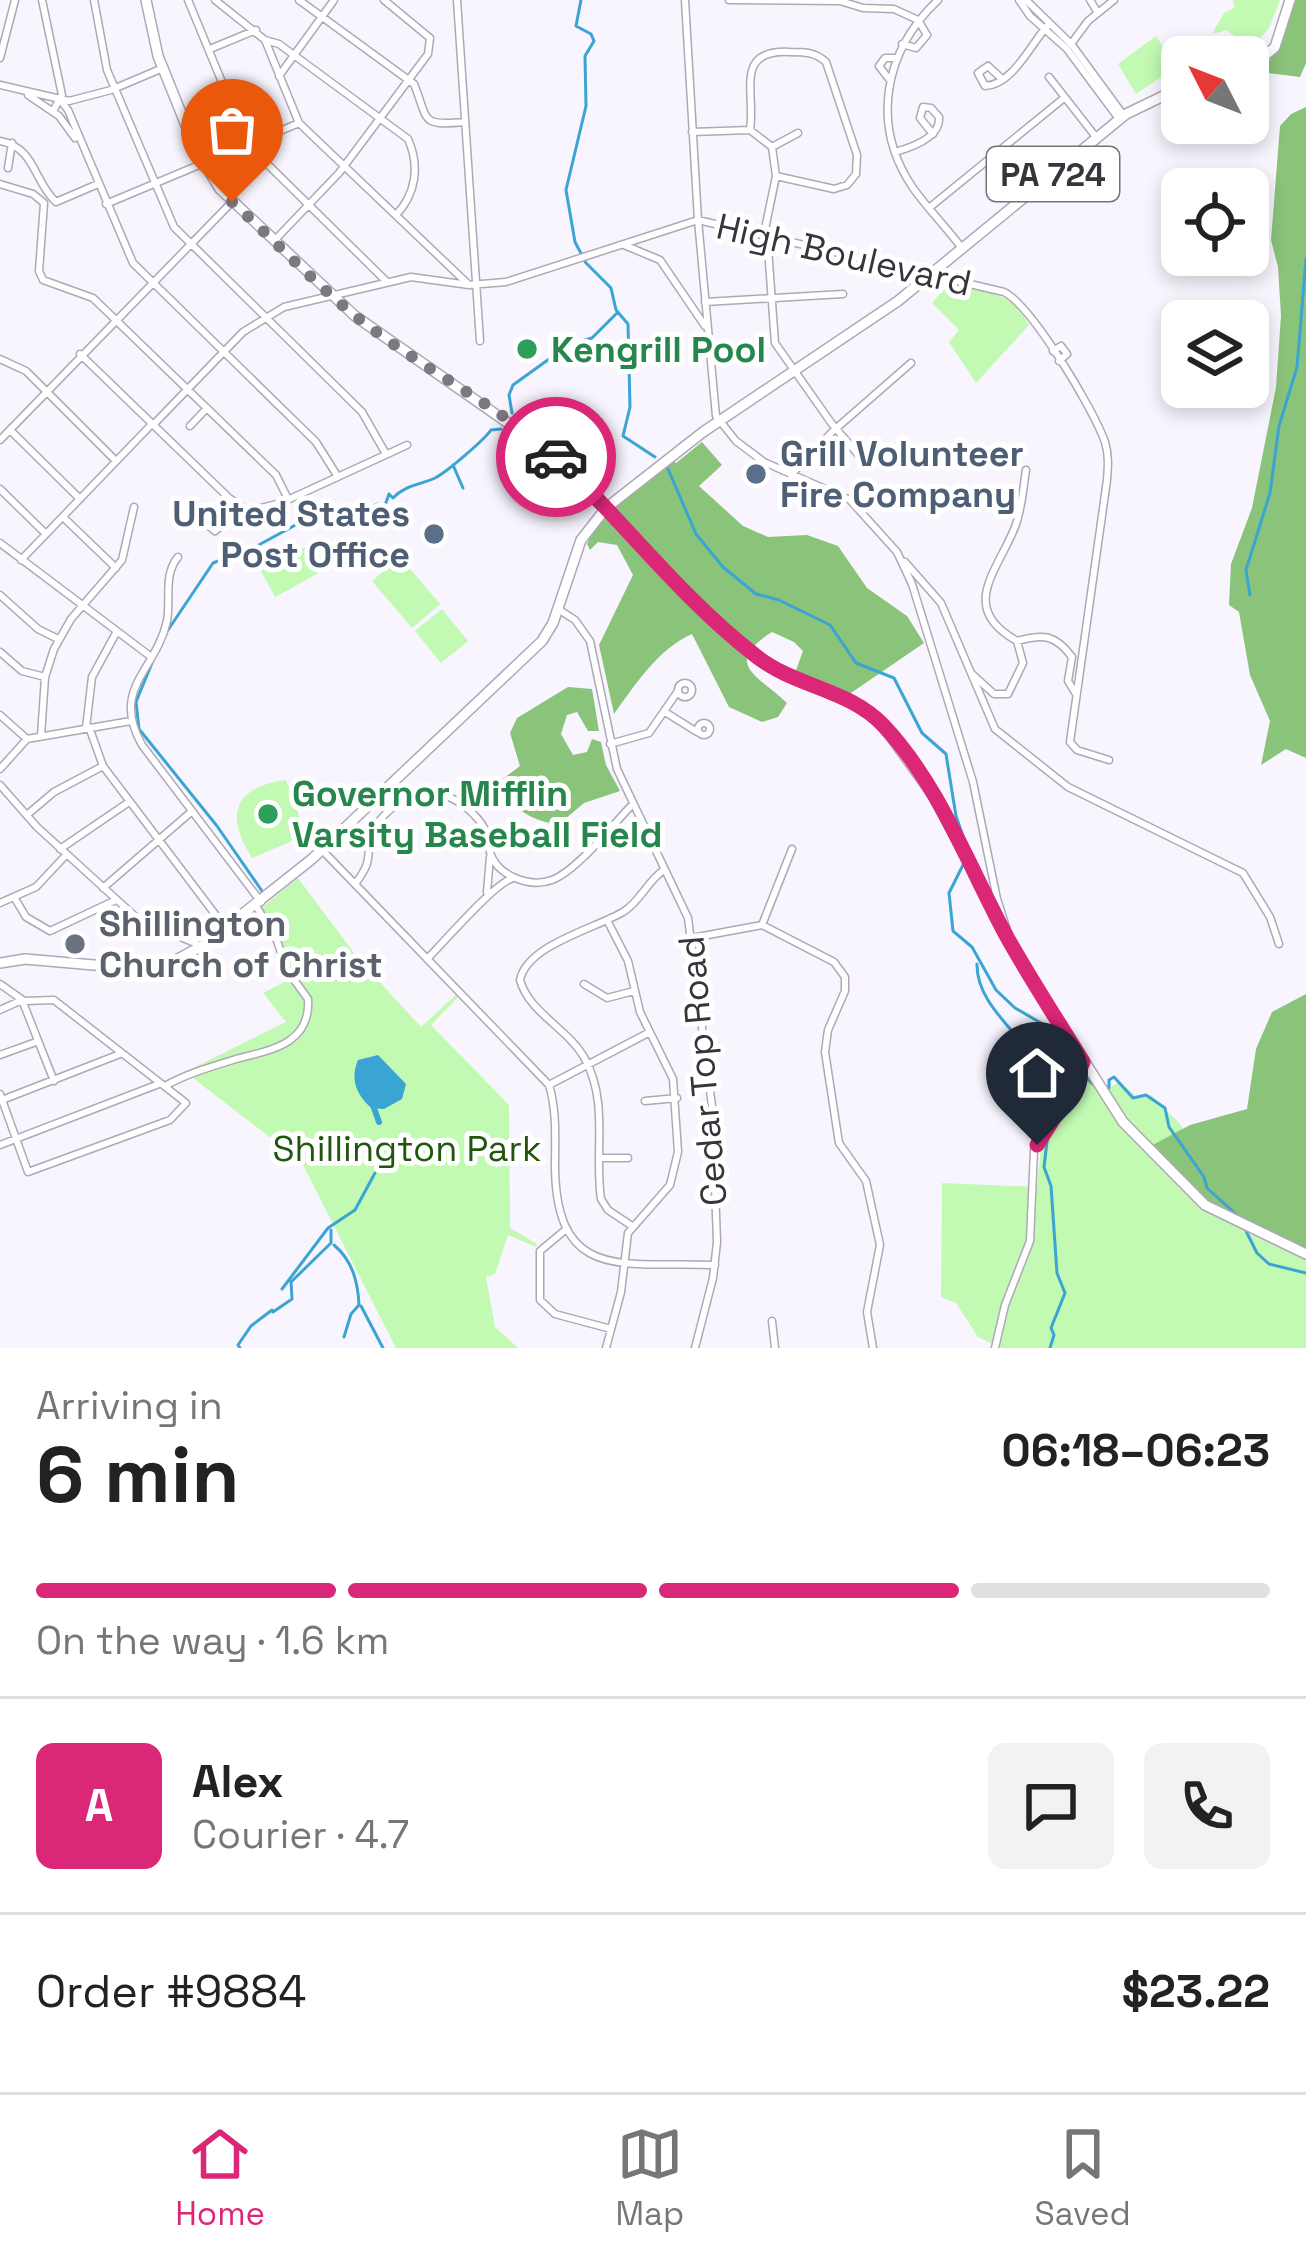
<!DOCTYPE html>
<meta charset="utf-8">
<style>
:root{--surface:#fff;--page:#f2f2f2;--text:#222;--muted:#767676;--line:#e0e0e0;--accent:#db2777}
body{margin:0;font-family:"Space Grotesk",sans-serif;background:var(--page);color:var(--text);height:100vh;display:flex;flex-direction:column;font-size:45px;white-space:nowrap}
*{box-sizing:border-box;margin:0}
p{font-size:39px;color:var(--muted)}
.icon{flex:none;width:66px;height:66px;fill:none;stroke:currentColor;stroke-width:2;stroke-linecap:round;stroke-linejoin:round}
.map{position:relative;height:1348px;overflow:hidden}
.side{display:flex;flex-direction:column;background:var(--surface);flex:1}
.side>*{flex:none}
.needle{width:78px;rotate:312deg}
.tools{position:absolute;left:1161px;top:36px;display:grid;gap:24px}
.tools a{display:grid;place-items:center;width:108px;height:108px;border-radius:18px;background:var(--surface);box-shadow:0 6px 18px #0003;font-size:60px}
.pin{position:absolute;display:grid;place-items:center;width:102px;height:102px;color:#fff;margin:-123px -51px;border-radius:50% 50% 50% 0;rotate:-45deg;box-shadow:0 0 12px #0007}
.pin .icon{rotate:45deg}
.courier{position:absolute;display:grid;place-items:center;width:120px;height:120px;margin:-60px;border:9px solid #db2777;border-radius:50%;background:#fff;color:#222;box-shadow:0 3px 15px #0007}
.head em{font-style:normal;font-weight:700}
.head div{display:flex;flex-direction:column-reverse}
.head{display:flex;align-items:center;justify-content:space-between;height:204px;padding:0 36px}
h1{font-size:78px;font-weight:700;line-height:90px}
.bar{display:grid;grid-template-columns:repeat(4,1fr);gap:18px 12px;align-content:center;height:144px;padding:0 36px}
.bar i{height:15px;border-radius:9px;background:var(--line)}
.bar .selected{background:var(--accent)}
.bar p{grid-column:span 4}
.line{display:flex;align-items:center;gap:30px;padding:0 36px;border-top:3px solid var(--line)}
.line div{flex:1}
.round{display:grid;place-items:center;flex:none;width:126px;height:126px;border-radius:18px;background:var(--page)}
.dock{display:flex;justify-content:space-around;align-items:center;height:168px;border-top:3px solid var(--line);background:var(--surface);font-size:33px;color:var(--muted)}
.dock a{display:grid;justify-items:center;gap:6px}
.dock .selected{color:var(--accent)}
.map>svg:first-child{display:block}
.green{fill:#c2f9b3}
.forest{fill:#8ac37a}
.water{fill:#3aa5d3}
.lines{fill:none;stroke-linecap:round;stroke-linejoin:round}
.stream{stroke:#3aa5d3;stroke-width:3}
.canal{stroke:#3aa5d3;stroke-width:6}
.minor-casing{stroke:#aea8b7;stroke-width:9}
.major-casing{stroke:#aea8b7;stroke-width:12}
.minor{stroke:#fff;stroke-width:6}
.major{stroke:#fff;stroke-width:9}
.done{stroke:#7b787f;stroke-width:12;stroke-dasharray:0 21.6}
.route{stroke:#db2777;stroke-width:15}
.leisure-dot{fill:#2e9e5b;stroke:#fff;stroke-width:4.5}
.service-dot{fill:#5c6f8a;stroke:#fff;stroke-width:4.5}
.worship-dot{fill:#6b7280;stroke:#fff;stroke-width:4.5}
.labels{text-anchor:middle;stroke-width:10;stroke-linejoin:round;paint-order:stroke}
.shield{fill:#fff;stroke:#737276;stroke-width:3}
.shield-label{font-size:33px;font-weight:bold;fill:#37353b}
.street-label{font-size:36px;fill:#37353b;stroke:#fff}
.leisure-label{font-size:36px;font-weight:bold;fill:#27864d;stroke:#fff;text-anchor:start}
.service-label{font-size:36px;font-weight:bold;fill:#4e5e75;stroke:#fff;text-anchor:start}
.worship-label{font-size:36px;font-weight:bold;fill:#5b616d;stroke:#fff;text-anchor:start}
.park-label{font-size:36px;fill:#21570d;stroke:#fff}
</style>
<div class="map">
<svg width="1306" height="1348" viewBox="0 0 1306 1348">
<rect width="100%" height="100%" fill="#f8f5fe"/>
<path class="green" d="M1233,0H1280L1269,28L1251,49L1227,30L1212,34L1224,13L1234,8Z
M1156,36L1176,67L1136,94L1118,64Z
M948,285C986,292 1009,289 1029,325L976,383L949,342L959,330L932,303Z
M310,544L324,570L275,597L261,571Z
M400,557L440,604L412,628L372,581Z
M442,609L468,641L441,663L415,631Z
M286,780L306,835L252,858C225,816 233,787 286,780Z
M298,878L360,961L421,1027L456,995L458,997L431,1025L509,1105L510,1228L537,1244L536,1247L508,1235L495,1274L486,1277L495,1327L518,1348H396L301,1161L185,1072L286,1022L263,993L292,978L278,942L259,910Z
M1084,1074L1109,1089L1119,1081L1138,1098L1151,1095L1180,1124L1243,1231L1306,1258V1348H1001L978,1337L956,1303L941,1297L942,1183L1037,1187L1041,1147Z"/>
<path class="forest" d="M1295,0H1306V63L1300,77L1259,72L1280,48Z
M1306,107V758L1286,749L1261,765L1270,721L1250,675L1239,612L1229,605L1231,564L1252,508L1276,387L1281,316L1278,267L1271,240L1280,126L1291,114Z
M702,442L722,465L699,486L743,526L768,537L807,535L838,546L867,588L907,616L924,643L848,695L795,673L803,651L794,642L772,632C721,664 759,676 787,703L778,717L762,722L729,707L692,634C658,649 635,685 614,714L599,645L633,575L617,545L598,542L590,550L587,544C602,508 643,484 671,460L676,463Z
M568,687L592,689L599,731H588L577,712L567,715L561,734L573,755L587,752L592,739L601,742L606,765L620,791L584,803L559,824C531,822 512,806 493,786L520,766L510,733L517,718Z
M1306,994V1249H1305L1214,1207L1149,1147L1190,1125L1247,1109L1256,1049L1272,1012Z"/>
<path class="water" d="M378,1055L406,1084L402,1099L384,1109L371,1108C356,1094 350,1079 358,1060Z"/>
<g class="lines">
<path class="stream" d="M581,0L576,26L591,34L594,41L585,56L586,106L566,190L575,242L586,263L611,288L616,310L628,324L630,407L623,436L655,457
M512,413L509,395L513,385L570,344L592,338L618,312
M453,465L463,488
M668,469L696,534L723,567L756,594L779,600L830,625L856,663L894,678L922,733L946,754L956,816L970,856
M1250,595L1246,570L1270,493L1279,426L1297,367L1306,259
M166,633L213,563L255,547L301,522L343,516L365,520L370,508L377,504L384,508L389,494L393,498C405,485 420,485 435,478C447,472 485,439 491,430L501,429
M152,663L136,702L139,729L217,826L262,891
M964,863L949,893L953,931L972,947L996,990L1015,1008L1048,1027L1076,1070
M977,964C976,1011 1035,1041 1048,1085C1052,1097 1047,1112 1046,1123
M1081,1073L1095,1086
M1109,1088V1080L1114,1077L1133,1098L1146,1095L1165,1108L1169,1127L1204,1177L1207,1188L1238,1216
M1048,1133L1044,1167L1051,1186L1057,1273L1065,1293L1051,1328L1054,1335L1050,1348
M1245,1229L1257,1253L1269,1264L1306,1273
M334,1245C353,1261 358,1283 359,1305L351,1314L344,1337
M282,1289L328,1228L355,1210L375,1173
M361,1306L383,1348
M273,1312L292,1299L291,1282L331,1243V1230
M240,1348L238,1345L251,1326L272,1310"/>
<path class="canal" d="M374,1108L379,1122"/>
<defs>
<path id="minor" d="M42,0L62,95L53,111
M94,0L107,70L174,227L362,412L386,454
M188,0L248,145L386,281
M215,0L265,40L279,44L408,139C420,166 416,194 396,215
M299,0L414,84C429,121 419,126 465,122
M457,0L480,341
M685,0L698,220L716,416L736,441L764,462L850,500L897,552L912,584L973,782L997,899L1007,930
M729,0L840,1L863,8L894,9L918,20L927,35L916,48L902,44
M938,0C884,51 870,125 913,188C928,209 946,227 961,247
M1019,0L1030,16L1067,49L1119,119
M1026,0L1072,45L1124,116
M1090,0L1098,13
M265,40L299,123L469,285
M1071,44L1088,21L1114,0
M210,49L256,30
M0,58L15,0
M279,76L334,0
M1049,77L1096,137
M889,79L879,66L885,58H894
M1002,79L988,66L978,73L985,86C1012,85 1030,46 1047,26
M0,85L69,101L111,90L163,68
M28,95L59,116L75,138
M61,101L68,110L133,263L316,442L338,477
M750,130C756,93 733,49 790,52C805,52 815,52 826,62L857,155L856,174L847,185L834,189L776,176
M692,132L750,130L772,147L776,176L764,234
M0,141C36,148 33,181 56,202L98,184
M772,147L798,133
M895,152C913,147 941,137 939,117L931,108L923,107L920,118L933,134
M8,168L12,143
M0,184L33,194L44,203L39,271L43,280L93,298L276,475L288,499
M106,204L299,123
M929,208L1064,98
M767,235L775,343L832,424L862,459
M274,241L339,173L428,54L430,38L384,0
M624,245L660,260L705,326
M705,302L843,294
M1053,351L1061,346L1067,354L1059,361
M80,354L229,498L248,511L281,503L407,445
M0,359L26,371L115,460
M153,425L243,332L284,307L411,277L469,285L506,282L698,220L1004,292C1032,306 1094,410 1105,442C1109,455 1108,467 1107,480L1070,742L1077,750L1109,760
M190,426L207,408
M10,430L80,499
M0,440L232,202
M791,475L832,432L911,363
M0,489L46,534
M218,511L223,524L215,531L207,524V518L229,498
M63,517L116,568
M0,543L150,656
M178,557C163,575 171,600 167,621C156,671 110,688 142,745L261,902
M21,560L152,424
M905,562L941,603L995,729L1068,787L1243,873L1270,917L1279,944
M0,595L38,629L58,639
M558,609L575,620L590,641L617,769L688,918L712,1106L717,1242L713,1278L695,1348
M1017,641C1043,634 1055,634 1072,657L1068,681L1076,694
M0,652L22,671L45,677
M972,674L994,694H1008L1023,663L1017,641C958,608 997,572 1015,527C1022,509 1023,489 1026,470
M678 690a7 7 0 1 1 14 0a7 7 0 1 1-14 0Z
M665,712L697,732
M0,715L27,739
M698 729a6 6 0 1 1 12 0a6 6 0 1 1-12 0Z
M89,727L103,766L224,926
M86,728L92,677L116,633
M41,736L45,677L54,649L71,619L122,560L134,507
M610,744L649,733L678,691
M0,769L27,739L131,721
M0,785L37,827L138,919L202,946
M28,814L54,792L103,766
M60,849L129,802
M322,850L549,1085C557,1111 555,1140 555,1168C557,1284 625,1261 715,1265
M355,884C374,859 365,859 372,833C376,821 393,806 403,799C431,778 476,806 487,834C494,849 485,837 490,852C497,876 530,888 552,880C578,870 613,824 633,804
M103,888L191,812
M487,892L490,857
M14,897L26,917L50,931L116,900
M0,903L36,887L66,855
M762,925L834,962L845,977V991L828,1030L825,1052L839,1143L866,1181L880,1245L867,1312L873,1348
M692,938L762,925L792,849
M427,959C444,942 493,885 511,879
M0,984L24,1001L54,1000L186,1103L170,1120L28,1172L0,1094
M584,984L607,998L634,991
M0,1010L22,1000L54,1081
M0,1055L36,1042
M549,1085L650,1032
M165,1086C186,1074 213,1066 236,1059C271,1050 311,1044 308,999L287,970L276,938L256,906
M2,1100L120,1054
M645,1101L677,1098
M0,1145L159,1084
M600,1158H628
M632,1226L608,1210L601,1199C594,1153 609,1103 585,1059C569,1029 529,1013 520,980C527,945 594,929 623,912C641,901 647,881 664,870
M564,1231L540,1251V1300L555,1314L611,1329
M772,1321L775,1348
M606,1348L621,1292L628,1233L670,1185L678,1152L673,1079L640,1012L628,961L607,920
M995,1348L1005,1305L1030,1241L1034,1150L1070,1093L1083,1062"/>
<path id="major" d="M146,0L158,56L196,150L220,189L355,316L551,453L680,589L741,645L779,672L853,702L881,723L933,795L1022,963L1123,1122L1205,1205L1306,1254
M1248,70L1275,47L1290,0
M0,963L25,959L128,968L176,960L202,946L312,859L542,641L553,623L581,540L606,508L703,432L898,301L1126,114L1182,87"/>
</defs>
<use href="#minor" class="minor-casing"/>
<use href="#major" class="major-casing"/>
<use href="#minor" class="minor"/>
<use href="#major" class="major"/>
</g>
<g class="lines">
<path class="done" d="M232,202C279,244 321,291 371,328C431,373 499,407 556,457"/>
<path class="route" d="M556,457C624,522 681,598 756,656C795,687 849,689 883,725C939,784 969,867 1007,937C1031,980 1058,1021 1083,1062L1070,1093L1037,1145"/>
</g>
<g class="leisure-dot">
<circle cx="527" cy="349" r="12"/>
<circle cx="268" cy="814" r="12"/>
</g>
<g class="service-dot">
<circle cx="756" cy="474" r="12"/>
<circle cx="434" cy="534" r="12"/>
</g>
<circle class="worship-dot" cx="75" cy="944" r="12"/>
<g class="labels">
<rect class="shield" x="987" y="147" width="132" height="54" rx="9"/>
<g class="shield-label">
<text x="1053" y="186">PA 724</text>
</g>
<g class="street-label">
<text transform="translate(844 254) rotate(13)" y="13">High Boulevard</text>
<text transform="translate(702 1071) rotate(-95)" y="13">Cedar Top Road</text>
</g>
<g class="leisure-label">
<text x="551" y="362">Kengrill Pool</text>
<text x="292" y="806">Governor Mifflin<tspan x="292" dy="41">Varsity Baseball Field</tspan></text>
</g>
<g class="service-label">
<text x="780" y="466">Grill Volunteer<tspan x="780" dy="41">Fire Company</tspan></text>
<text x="410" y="526" text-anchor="end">United States<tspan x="410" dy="41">Post Office</tspan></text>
</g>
<g class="worship-label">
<text x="99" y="936">Shillington<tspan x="99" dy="41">Church of Christ</tspan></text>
</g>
<g class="park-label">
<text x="407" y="1161">Shillington Park</text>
</g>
</g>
</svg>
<div class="tools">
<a><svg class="needle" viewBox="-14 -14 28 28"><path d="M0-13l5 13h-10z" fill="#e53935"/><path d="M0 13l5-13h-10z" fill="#767676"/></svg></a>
<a><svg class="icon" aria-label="locate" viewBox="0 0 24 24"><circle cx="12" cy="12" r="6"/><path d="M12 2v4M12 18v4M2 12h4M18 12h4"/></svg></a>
<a><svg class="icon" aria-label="layers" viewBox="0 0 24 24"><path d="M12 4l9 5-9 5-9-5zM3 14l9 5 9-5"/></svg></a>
</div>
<div class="pin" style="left:232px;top:202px;background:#ea580c"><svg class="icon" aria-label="bag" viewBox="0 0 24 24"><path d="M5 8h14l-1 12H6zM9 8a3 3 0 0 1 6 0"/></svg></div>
<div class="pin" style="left:1037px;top:1145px;background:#1f2937"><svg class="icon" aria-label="home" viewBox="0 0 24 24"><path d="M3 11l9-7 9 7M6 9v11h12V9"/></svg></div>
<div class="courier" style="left:556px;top:457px"><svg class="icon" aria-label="car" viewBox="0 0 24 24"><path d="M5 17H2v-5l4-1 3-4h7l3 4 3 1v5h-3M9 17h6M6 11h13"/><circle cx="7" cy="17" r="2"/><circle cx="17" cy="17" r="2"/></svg></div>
</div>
<section class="side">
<div class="head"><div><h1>6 min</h1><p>Arriving in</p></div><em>06:18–06:23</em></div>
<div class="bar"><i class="selected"></i><i class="selected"></i><i class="selected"></i><i></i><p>On the way · 1.6 km</p></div>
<div class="line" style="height:216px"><b class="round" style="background:var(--accent);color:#fff">A</b><div><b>Alex</b><p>Courier · 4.7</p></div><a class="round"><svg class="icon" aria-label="chat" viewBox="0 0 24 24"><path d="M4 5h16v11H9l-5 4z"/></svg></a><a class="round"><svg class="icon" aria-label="phone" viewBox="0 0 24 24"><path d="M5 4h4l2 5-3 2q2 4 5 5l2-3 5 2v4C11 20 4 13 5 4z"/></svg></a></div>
<div class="line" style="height:156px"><div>Order #9884</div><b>$23.22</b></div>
</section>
<nav class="dock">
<a class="selected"><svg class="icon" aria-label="home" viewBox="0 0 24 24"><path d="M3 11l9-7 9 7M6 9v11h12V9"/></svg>Home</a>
<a><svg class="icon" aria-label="map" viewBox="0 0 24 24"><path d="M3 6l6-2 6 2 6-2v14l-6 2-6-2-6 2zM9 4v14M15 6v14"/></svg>Map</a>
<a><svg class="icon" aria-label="saved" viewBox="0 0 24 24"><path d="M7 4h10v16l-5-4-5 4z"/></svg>Saved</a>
</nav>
